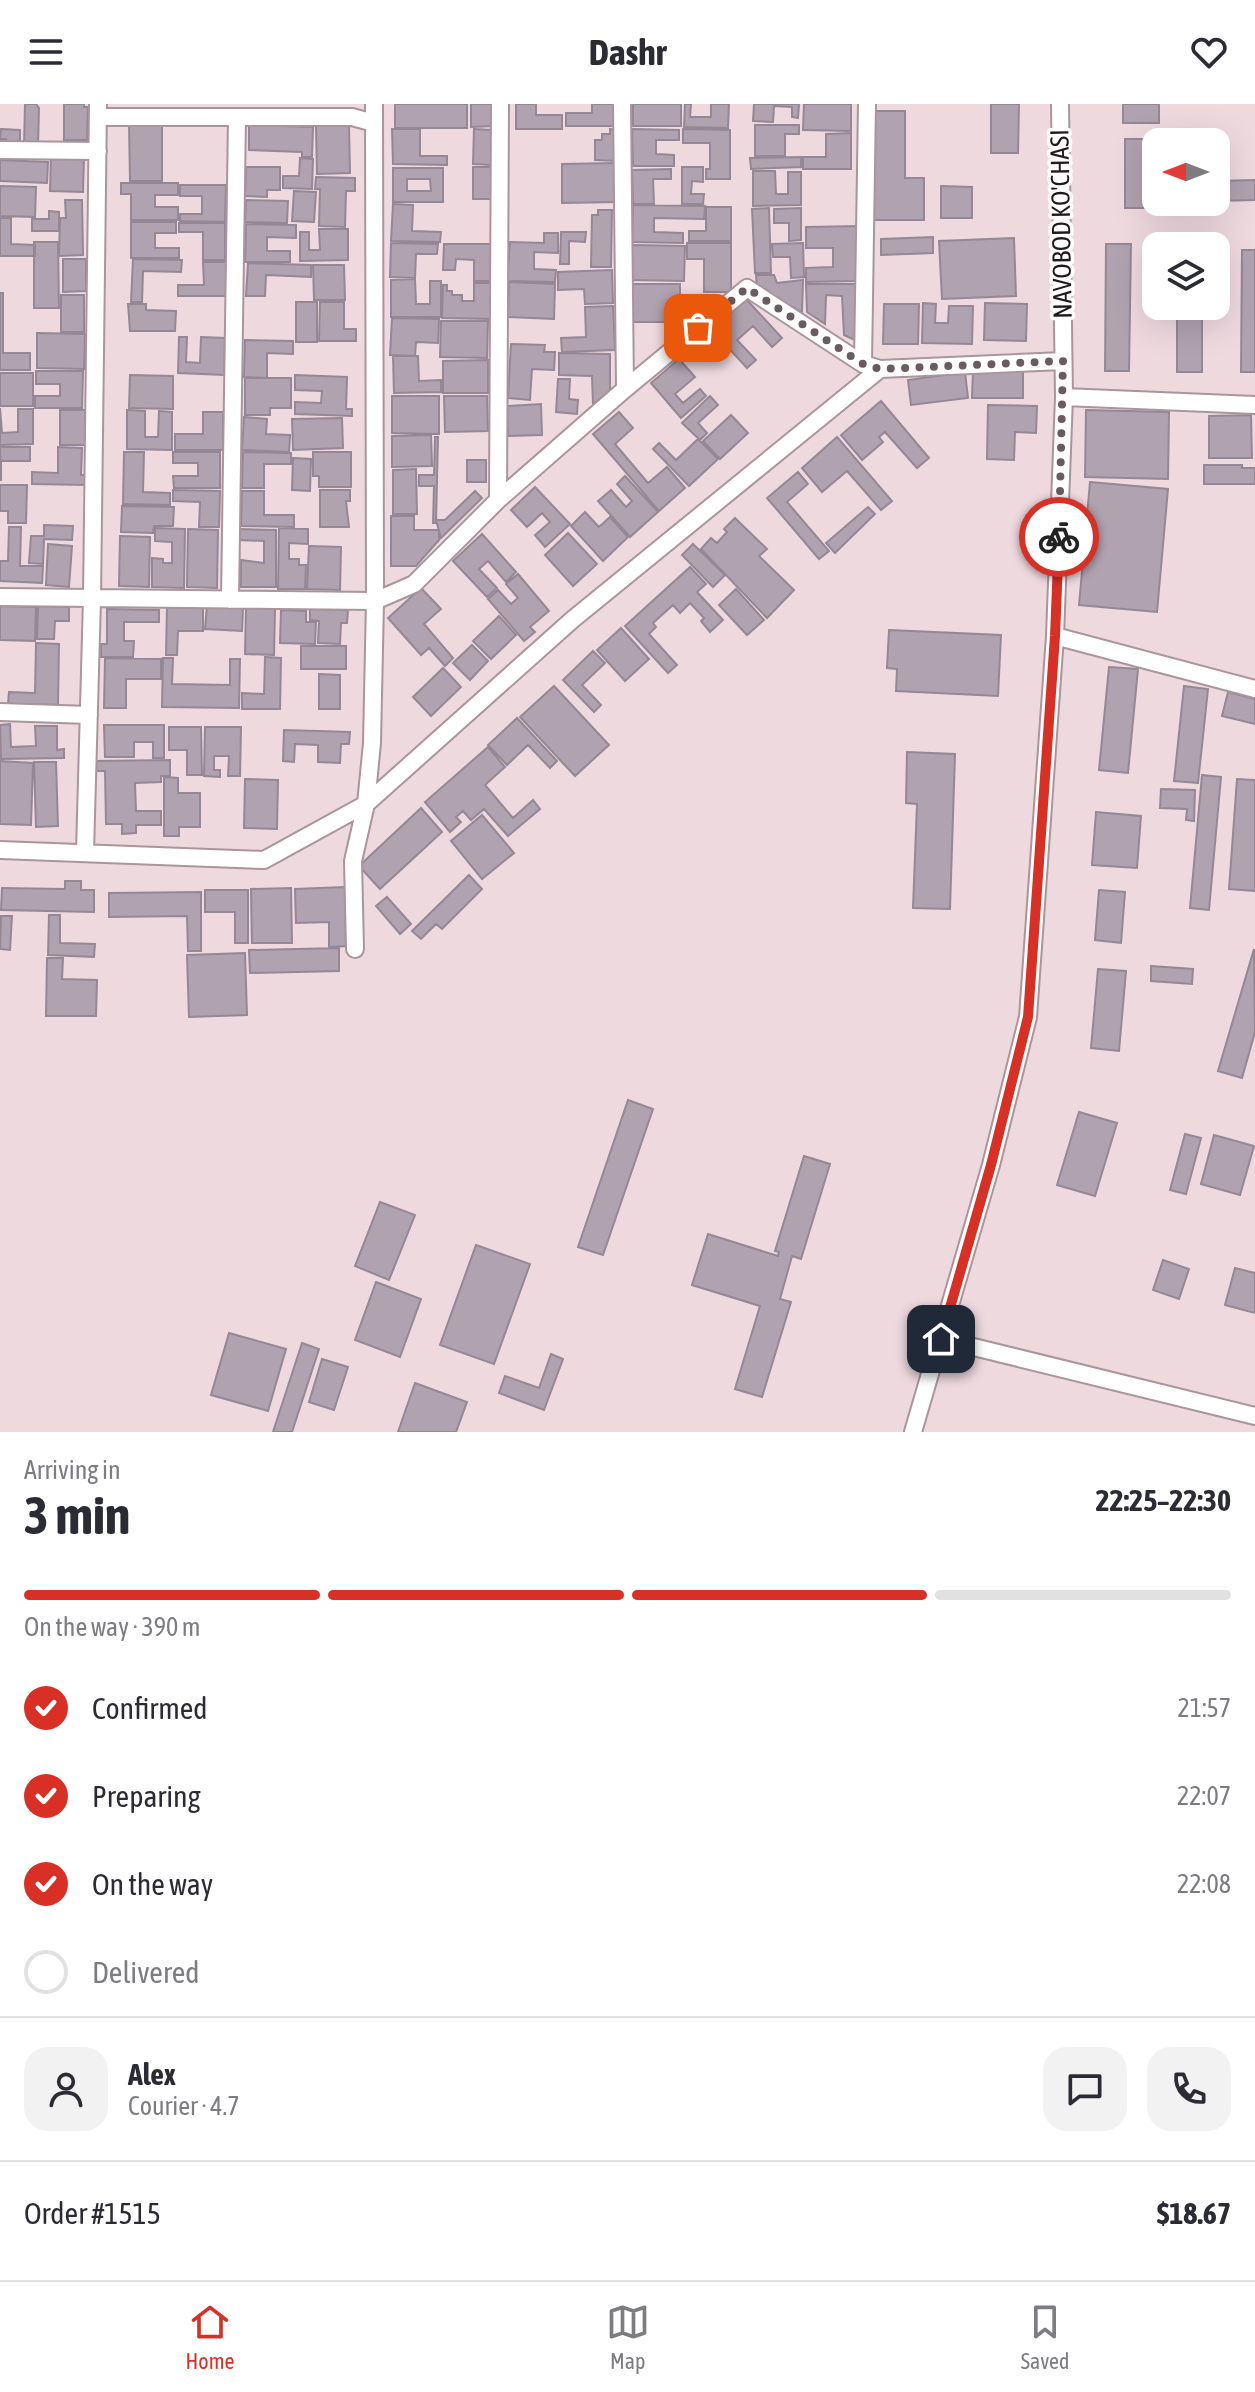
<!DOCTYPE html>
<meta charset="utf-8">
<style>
:root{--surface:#fff;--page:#f2f2f3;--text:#2b2b33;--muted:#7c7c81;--line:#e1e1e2;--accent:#d93025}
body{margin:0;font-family:"Asap Condensed",sans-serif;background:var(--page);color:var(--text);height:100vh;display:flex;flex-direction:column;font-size:30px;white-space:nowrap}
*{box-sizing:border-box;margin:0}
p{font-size:26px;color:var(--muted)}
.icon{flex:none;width:44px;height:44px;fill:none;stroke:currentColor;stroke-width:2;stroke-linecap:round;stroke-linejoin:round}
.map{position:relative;height:1328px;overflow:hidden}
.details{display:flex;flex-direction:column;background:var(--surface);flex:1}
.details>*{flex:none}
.needle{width:52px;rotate:270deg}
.buttons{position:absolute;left:1142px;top:24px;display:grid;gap:16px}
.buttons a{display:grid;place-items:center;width:88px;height:88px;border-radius:16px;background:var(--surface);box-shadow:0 8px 32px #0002;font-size:40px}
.pin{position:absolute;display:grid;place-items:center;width:68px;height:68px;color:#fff;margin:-34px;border-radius:16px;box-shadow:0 4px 12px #0006}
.courier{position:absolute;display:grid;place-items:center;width:80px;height:80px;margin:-40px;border:6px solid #d93025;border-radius:50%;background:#fff;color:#222;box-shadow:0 2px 10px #0007}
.headline em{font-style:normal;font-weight:700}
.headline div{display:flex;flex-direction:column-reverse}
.headline{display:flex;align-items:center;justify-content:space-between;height:136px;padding:0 24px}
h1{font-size:52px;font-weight:700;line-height:60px}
.bar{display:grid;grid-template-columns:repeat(4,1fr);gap:12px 8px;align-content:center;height:96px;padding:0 24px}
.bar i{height:10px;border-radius:6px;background:var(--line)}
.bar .active{background:var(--accent)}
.bar p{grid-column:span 4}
.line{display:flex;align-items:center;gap:20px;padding:0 24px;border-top:2px solid var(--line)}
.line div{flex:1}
.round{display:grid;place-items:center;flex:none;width:84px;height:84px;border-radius:24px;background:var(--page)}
ol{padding:0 24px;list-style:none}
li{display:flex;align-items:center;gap:24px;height:88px}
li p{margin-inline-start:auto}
li .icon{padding:8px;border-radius:50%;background:var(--accent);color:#fff;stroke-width:4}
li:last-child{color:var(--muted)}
li i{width:44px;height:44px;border:4px solid var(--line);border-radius:50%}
header{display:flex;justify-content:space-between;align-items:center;height:104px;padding:0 24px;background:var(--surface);font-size:36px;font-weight:700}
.dock{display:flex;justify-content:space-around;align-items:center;height:112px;border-top:2px solid var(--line);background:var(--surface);font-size:22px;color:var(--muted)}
.dock a{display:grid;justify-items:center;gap:4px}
.dock .active{color:var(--accent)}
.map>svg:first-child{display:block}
.building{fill:#b0a2af;stroke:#958794;stroke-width:2;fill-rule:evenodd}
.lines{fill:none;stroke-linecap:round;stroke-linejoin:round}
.minor-casing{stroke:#a9959b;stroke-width:20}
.minor{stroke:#fff;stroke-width:16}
.done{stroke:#695c60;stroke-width:8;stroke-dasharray:0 14.4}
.route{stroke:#d93025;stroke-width:10}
.labels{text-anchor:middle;stroke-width:7;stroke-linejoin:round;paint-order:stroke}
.street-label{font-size:26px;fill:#21191b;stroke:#fff}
</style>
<header><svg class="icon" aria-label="menu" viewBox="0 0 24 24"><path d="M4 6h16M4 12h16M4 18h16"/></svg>Dashr<svg class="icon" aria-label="heart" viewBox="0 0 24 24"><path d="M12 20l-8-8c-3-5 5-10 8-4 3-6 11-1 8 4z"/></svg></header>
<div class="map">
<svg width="1255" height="1328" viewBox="0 0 1255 1328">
<rect width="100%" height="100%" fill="#eed9df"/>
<path class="building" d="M25,0H36L39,4L38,42H24Z
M64,0H84V3H88L87,36H64Z
M395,0H467V24H395Z
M471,0H495L496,22L471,23Z
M516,0H536V11H562V25H516Z
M592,0H618L619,22H566V9H592Z
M633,0H681V22H633Z
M685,0H691L690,13H711V0H729L728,24L684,23Z
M754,0H799L798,14L792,13V3L774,2L773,18L753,17Z
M804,0H851V27L803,26Z
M991,0H1019L1018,49H991Z
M1123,0H1159V19H1123Z
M874,7H905V74H924V116H874Z
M129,20H162V77H130Z
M249,21L313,23L312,53H302V48L249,46Z
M349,21L350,69L317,70L316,22Z
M755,21H799V30H785V52H755Z
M1,25L20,26V44L5,43L6,35H0Z
M392,25H420V52H447V61L393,60Z
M474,25L492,26L491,61L473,60Z
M610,25L617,26L616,57L595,56V36H602V30H610Z
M632,25L679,26V36H656V50L674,51V62H633Z
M683,25L730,26V75H706V65H710V39H683Z
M851,29V65H803V53H826V30Z
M1125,35H1158L1156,98L1159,104H1125Z
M51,51L84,52L83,88L50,87Z
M801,53V63L751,65L750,54Z
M300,54L313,55L312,85L283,84V72H299Z
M0,56L48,58L47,79L0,77Z
M616,59L617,98L562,99V60Z
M246,63H280V86H267V93L245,92Z
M473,63H491V95H473Z
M682,63H703V78L692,77L691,90H704L703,100H682Z
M393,64H443V98H393ZM407,75H430L431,87H407Z
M671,65V75H653L654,100H633L632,66Z
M753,67H775L776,90H788V68H801V101L753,102Z
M316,73L355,74V87H346L345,123L319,122L320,85H315Z
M1255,76V96L1216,97V77Z
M121,79H178V91H155V103H178V116H131V90H121Z
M180,81H226L225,118L180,117V110H202V92H180Z
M0,82L36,83L35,113L0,112Z
M941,82L972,83V114H941Z
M294,87L316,88L314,118L292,117Z
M65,96H82L83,151L59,152L60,114H66Z
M246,96L288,97L287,119L245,118Z
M393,100L413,101L412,127L441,128L440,138L391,137Z
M633,101L705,102L704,115L654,114V128L683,129V139L632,138Z
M706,103H731V137H689V127H706Z
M769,104L771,169H755L752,105Z
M801,104V136L789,137V119H774V105Z
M598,106H612L611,163H591L592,111H598Z
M49,107L59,108V127H32V115H49Z
M0,114H11V140L35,141V152H0Z
M131,118H176V129H155V144H179V154H131Z
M179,119H225V156H203V128H179Z
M246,120L296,121V134L267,133V147H290V158H245Z
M861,122L858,177L806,178V164L833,163V144H806V123Z
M319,125H348V156L300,157V128H309V146H320Z
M561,128H586L585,138L569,137V160H560Z
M544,129H558V149L534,148V165L556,166L555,178L507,177L510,138L544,139Z
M933,133V149L881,151V135Z
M1014,134L1016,192L942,195L939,137Z
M34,138H58L59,204H34Z
M391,139L438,140L437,150H416L415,174L390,173Z
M687,139H731V188H704V155H687Z
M803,139L804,173L791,174L790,153H773L772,140Z
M444,140H491L490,177H474V156L456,155L455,166H443Z
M1106,140H1131L1129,267H1105Z
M632,141L685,142L684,177L632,176Z
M1242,146H1255V268H1241Z
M63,155H86V187L63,188Z
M133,155L182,156L181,168L143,167L142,198H131Z
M203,158H226L227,192H178V181H204Z
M248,159L311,161V173L266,171L265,192H246Z
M313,161H344L345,196H314Z
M612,166L613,199L585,200L584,185L558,186V168Z
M756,171H774L777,179L803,176L802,208L757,184Z
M415,175L416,200H430V177H441V213H391V176Z
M509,178L555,180L554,215L508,213Z
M474,179H491L490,215L442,214L443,181H447V187H452V191H462V197H474Z
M631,180H680V218H631Z
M806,180H857V237L844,231L842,192L826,191L825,220L807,208Z
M0,189H3V249H30V266H0Z
M61,191H84V228H61Z
M746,195L782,234L772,243L753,222L737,236L756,256L747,264L712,226Z
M296,198H317V238H296Z
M320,198H344V225H356V237H319Z
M923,199L936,200L935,219H948L949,202H973L972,240L922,239Z
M985,199L1027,200L1026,237L984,236Z
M128,200H146V206L176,207L175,227H130Z
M884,200H919L918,240H883Z
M613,202L615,246L562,248L561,234L586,233L585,203Z
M1177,202H1202V268H1177Z
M392,214L439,215L438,239L416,238L415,252L390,251Z
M441,217H488L487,254L440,253Z
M37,229L85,230L84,265L37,264Z
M179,233H187L186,258L200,259L201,233L225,234L224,271L178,269Z
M245,236L293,237V250L267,249V274L244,273Z
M511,240L545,241L544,248H555L554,266L532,265L530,296L508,294Z
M559,249L610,250V287L593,300L592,272L559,271Z
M393,252H418L419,277L441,276V288L394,289Z
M679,255L695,273L675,290L683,299L700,285L706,292L681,314L651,279Z
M488,256V289H443V257Z
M973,266H1023V294H972Z
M36,267H83L82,304H35V292H60V280H36Z
M965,268L968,294L911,301L908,276Z
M0,269H33V302H0Z
M130,271L173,272V305L129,304Z
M295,271L347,273L346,305H352V312L295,310V298L321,299L322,287L295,286Z
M245,274H291V304H270V311H245Z
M558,275H570L569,295L578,296L577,310L556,308Z
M392,292H439V330L392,329Z
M444,292H487L488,327L445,328Z
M710,292L718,301L698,319L707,329L700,336L682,319Z
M881,297L929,354L917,364L885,328L879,333L883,338L862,356L841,331Z
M541,300L542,331L508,332L507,302Z
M988,301L1037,302L1036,329L1015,328L1014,356L987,355Z
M0,304L2,329L18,328V305H33V340L0,341Z
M60,306H85V341H60Z
M127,306L145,307V333H158L159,307L172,308V346L127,345Z
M1086,306L1169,308L1168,375L1085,373Z
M203,308H223V346H175V330H203Z
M619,308L633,324L615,340L648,379L667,363L685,384L659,407L593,330Z
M731,311L748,329L720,355L703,337Z
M1251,311L1252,354H1209V312Z
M244,313L267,315L266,330L290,331L289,348L242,346Z
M342,314L343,344L293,346L292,315Z
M431,331L432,362L392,363V332Z
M435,333H438L436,419H433L434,382H419V371H434Z
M837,333L892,397L881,406L847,367L822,388L802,364Z
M698,335L718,355L689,382L653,345L659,339L676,356Z
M0,343H30V357H1V377Z
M58,343L82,344L81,371H89L88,381L32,380V368L58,369Z
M124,348H144L143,388L170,389V401L123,400Z
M173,348H220V384H174L173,372H198V359H173Z
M243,348L291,349V360H264V384H242Z
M313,348H351V383H319V372H313Z
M293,354L311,355L310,387L292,386Z
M467,356H486V378H467Z
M1204,361H1242V364H1255V380H1204Z
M416,365L417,410H393V366Z
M798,368L808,380L787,398L829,447L819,455L767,394Z
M625,372L658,408L630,433L598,397L611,386L626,403L632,397L617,380Z
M1090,378L1168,385L1157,508L1079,501Z
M0,381H27L26,419H8V407H0Z
M535,383L570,420L545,443L535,431L550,418L542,409L527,423L511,406Z
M173,386L220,387L219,423H199L200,398L173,397Z
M320,386H350V397H346L349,423H320Z
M242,387H264V411H294V423L241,422Z
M475,387L482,394L441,434L436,416H445Z
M122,402L174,403L173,422H154L153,429L121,428Z
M868,403L875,410L835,449L826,439Z
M585,408L599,423L610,413L628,433L603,457L571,422Z
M391,412H414V426H439V436L416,462H391Z
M735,414L767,445L759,452L794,486L767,514L701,445L711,434L717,439L727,428L724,425Z
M44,421L73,422L72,436L44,435L43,460L29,459L31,432H44Z
M9,423H21L20,462H43L42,479L0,477V457H8Z
M155,424L185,425L184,484L152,483V454L163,455V459H172V438L155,437Z
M279,424L308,425V440L289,439V455H299V461H306L305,485H278Z
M188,425L218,426L217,484L187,483Z
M239,425L276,426V483H241V456L264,459V437L239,436Z
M568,429L597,460L573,482L545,451Z
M482,430L516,468L506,478L488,457L479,465L497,484L487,493L453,457Z
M120,432L150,433L149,483L119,482Z
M48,440L72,442L69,483L46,481Z
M693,440L725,471L713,483L682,451Z
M309,442L341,443L340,486L307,485Z
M690,463L706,480L697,488L723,516L710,528L701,517L704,514L690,499L680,509L673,501L653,519L656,523L649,530L677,561L668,569L625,522Z
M518,470L549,507L530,523L535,528L524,537L488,495L498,486L511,500L518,494L506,480Z
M421,484L441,505L424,520L453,554L445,562L429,544L421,551L388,514Z
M736,485L764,516L747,531L719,501Z
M207,501L243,503L242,527L205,525Z
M0,502L36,503L35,537L0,536Z
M38,502L69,503V517H55L54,535H37Z
M167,502L203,503V527H178L177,551H166Z
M246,504L275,505L274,551L245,550Z
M107,505L159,506V518H124V537H134L133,553H101V540H107Z
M310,505L348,506L347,519H341L340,540L318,539L319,517L310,516Z
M281,506L306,507V518H316L315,540L280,539Z
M499,512L516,531L491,555L473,537Z
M621,524L649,555L625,577L597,546Z
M889,526L1001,531L998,592L896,587L897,565L887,564Z
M36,539L59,540L58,601L8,600L9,588L35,589Z
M472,541L488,557L470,576L453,559Z
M301,542H346V565H301Z
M593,547L605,559L582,581L601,601L594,608L563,576Z
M265,553L281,554L280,605H242V589L264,590Z
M105,554L161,555V575H126V604H104Z
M163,554H173L172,580L230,581V555H240L239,604L162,603Z
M1109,563L1138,565L1128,669L1099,666Z
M443,564L461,583L431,612L413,593Z
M319,570L340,571V605H319Z
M554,582L609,641L575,672L520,613Z
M1184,582L1208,585L1198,679L1174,677Z
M1228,588L1255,595V620L1222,612Z
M517,614L557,657L550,664L528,641L507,661L488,641Z
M10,620L11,643L36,642L35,622H57V646L64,645V654L1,655L0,621Z
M104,621H164V654H153V638H134V653H105Z
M169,623H201L202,671H187V646H169Z
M205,623H241L240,672H228L229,652H214V666H220V673L204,672Z
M284,626L350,628L349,640H341L340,659L318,658V641L295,640L294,658L283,657Z
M488,643L505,663L485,681L513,714L533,696L540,705L508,732L484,705L471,716L463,707L456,713L461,718L450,728L425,698Z
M907,648L955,650L950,805L913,804L917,700L906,699Z
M170,656V672H161V678L135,679L136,707H161V721H136V729L122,730V720H106L105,667H95V657Z
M0,657L33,659L31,721L0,720Z
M34,658H56L58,722L36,723Z
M1202,671L1221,673L1209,806L1190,804Z
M164,673L178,674V689H200V723H179V732H164Z
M245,675L278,676L277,725L244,724Z
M1237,675L1255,676V787L1229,785Z
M1161,685L1195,686L1194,717L1186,716L1187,705L1160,704Z
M421,704L442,728L380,785L359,762Z
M1096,708L1141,712L1137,764L1092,761Z
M482,711L514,749L482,775L451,737Z
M469,771L482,785L442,825L436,820L421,835L412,827Z
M65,777H81V786H94V808L1,806L2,784L65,785Z
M345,783L346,842L329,843V818L296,819L295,785Z
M291,784L292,839H252L251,785Z
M205,786H248V839H235V808H205Z
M1099,786L1125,788L1121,839L1095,836Z
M201,788V847H188L187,812L109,813V789Z
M387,793L411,820L400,830L376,802Z
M49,811H60V839L95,840L94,853L48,851Z
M1,812H12L10,846L0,845Z
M339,844V867L250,869L249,846Z
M1254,845L1255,928L1242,974L1218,967Z
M245,849L247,911L189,913L187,851Z
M47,854H63L62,875L97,876L96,912H46Z
M1151,862L1193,865L1192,880L1151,877Z
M1098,865L1126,867L1119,947L1091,944Z
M628,996L653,1005L603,1151L578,1143Z
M1079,1008L1117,1019L1095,1092L1057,1081Z
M1185,1030L1201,1034L1186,1090L1170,1086Z
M1214,1031L1254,1042L1240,1091L1201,1080Z
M804,1052L830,1060L801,1155L792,1152L780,1195L791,1198L762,1293L735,1285L760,1202L692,1181L708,1130L778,1152L779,1148L775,1147Z
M380,1098L415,1111L389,1176L355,1162Z
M476,1141L530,1160L494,1260L440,1241Z
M1163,1156L1189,1165L1179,1195L1153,1186Z
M1235,1164L1255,1169V1209L1225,1201Z
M376,1178L421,1195L400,1253L355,1236Z
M229,1229L286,1245L268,1307L211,1291Z
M302,1239L319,1245L292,1328H273Z
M551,1250L563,1255L544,1306L499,1289L505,1272L539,1284Z
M322,1255L348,1263L334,1306L309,1298Z
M415,1279L467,1298L456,1328H398Z"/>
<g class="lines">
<defs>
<path id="minor" d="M622,0L625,285
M98,13H352L374,19
M0,46L98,47
M863,260L867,0
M1064,293L1255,301
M498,396L500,0
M0,493L375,497L414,480L498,396L625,285L747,184L863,260L880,265
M230,496L237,13
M1055,532L1255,585
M0,608L89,611
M0,746L264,756L366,700L572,516L880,265L1063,257
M85,748L92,495L98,0
M355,845L353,757L366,700L372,639L375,497L374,0
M941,1235L1255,1312
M913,1328L991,1061L1028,913L1055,532L1064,293L1060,0"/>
</defs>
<use href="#minor" class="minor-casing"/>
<use href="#minor" class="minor"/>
</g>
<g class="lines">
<path class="done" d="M698,224L747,184L863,260L880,265L1063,257L1059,433"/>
<path class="route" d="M941,1235L991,1061L1028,913L1055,532L1059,433"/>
</g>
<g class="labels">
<g class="street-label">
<text transform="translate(1061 120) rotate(-91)" y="9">NAVOBOD KO'CHASI</text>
</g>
</g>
</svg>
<div class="buttons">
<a><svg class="needle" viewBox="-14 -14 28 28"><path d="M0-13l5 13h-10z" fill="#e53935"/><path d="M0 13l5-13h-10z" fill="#7c7c81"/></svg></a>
<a><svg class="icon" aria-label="layers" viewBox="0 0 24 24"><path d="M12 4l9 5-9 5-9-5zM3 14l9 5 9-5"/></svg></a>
</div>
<div class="pin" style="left:698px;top:224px;background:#ea580c"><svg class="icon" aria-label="bag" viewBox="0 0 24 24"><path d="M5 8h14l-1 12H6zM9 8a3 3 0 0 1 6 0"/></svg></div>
<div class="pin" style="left:941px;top:1235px;background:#1f2937"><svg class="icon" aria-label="home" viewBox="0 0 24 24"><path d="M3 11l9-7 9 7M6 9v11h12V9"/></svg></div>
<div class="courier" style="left:1059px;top:433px"><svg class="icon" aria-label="bike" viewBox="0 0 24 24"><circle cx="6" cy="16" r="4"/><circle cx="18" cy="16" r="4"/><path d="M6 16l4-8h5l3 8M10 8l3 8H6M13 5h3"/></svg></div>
</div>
<section class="details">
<div class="headline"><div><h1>3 min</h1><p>Arriving in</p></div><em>22:25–22:30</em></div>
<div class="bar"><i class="active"></i><i class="active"></i><i class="active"></i><i></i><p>On the way · 390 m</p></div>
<ol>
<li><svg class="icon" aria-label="check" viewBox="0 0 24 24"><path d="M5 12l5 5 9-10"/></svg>Confirmed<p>21:57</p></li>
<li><svg class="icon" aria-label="check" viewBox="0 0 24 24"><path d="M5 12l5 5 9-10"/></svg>Preparing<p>22:07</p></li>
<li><svg class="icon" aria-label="check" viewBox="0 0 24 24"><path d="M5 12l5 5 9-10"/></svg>On the way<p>22:08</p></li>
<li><i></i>Delivered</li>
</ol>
<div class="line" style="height:144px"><a class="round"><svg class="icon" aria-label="person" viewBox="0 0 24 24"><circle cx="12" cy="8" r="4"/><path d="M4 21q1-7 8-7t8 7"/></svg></a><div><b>Alex</b><p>Courier · 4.7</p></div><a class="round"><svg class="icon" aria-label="chat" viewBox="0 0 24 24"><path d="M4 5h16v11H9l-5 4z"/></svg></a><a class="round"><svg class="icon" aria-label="phone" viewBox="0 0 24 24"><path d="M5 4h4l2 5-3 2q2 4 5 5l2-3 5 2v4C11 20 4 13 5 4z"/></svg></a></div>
<div class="line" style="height:104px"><div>Order #1515</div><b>$18.67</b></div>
</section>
<nav class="dock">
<a class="active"><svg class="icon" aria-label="home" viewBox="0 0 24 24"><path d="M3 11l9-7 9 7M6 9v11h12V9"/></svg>Home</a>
<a><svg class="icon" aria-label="map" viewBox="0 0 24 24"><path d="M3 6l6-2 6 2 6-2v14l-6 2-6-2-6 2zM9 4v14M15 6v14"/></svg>Map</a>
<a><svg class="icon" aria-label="saved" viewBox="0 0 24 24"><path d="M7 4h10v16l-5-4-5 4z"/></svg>Saved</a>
</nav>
